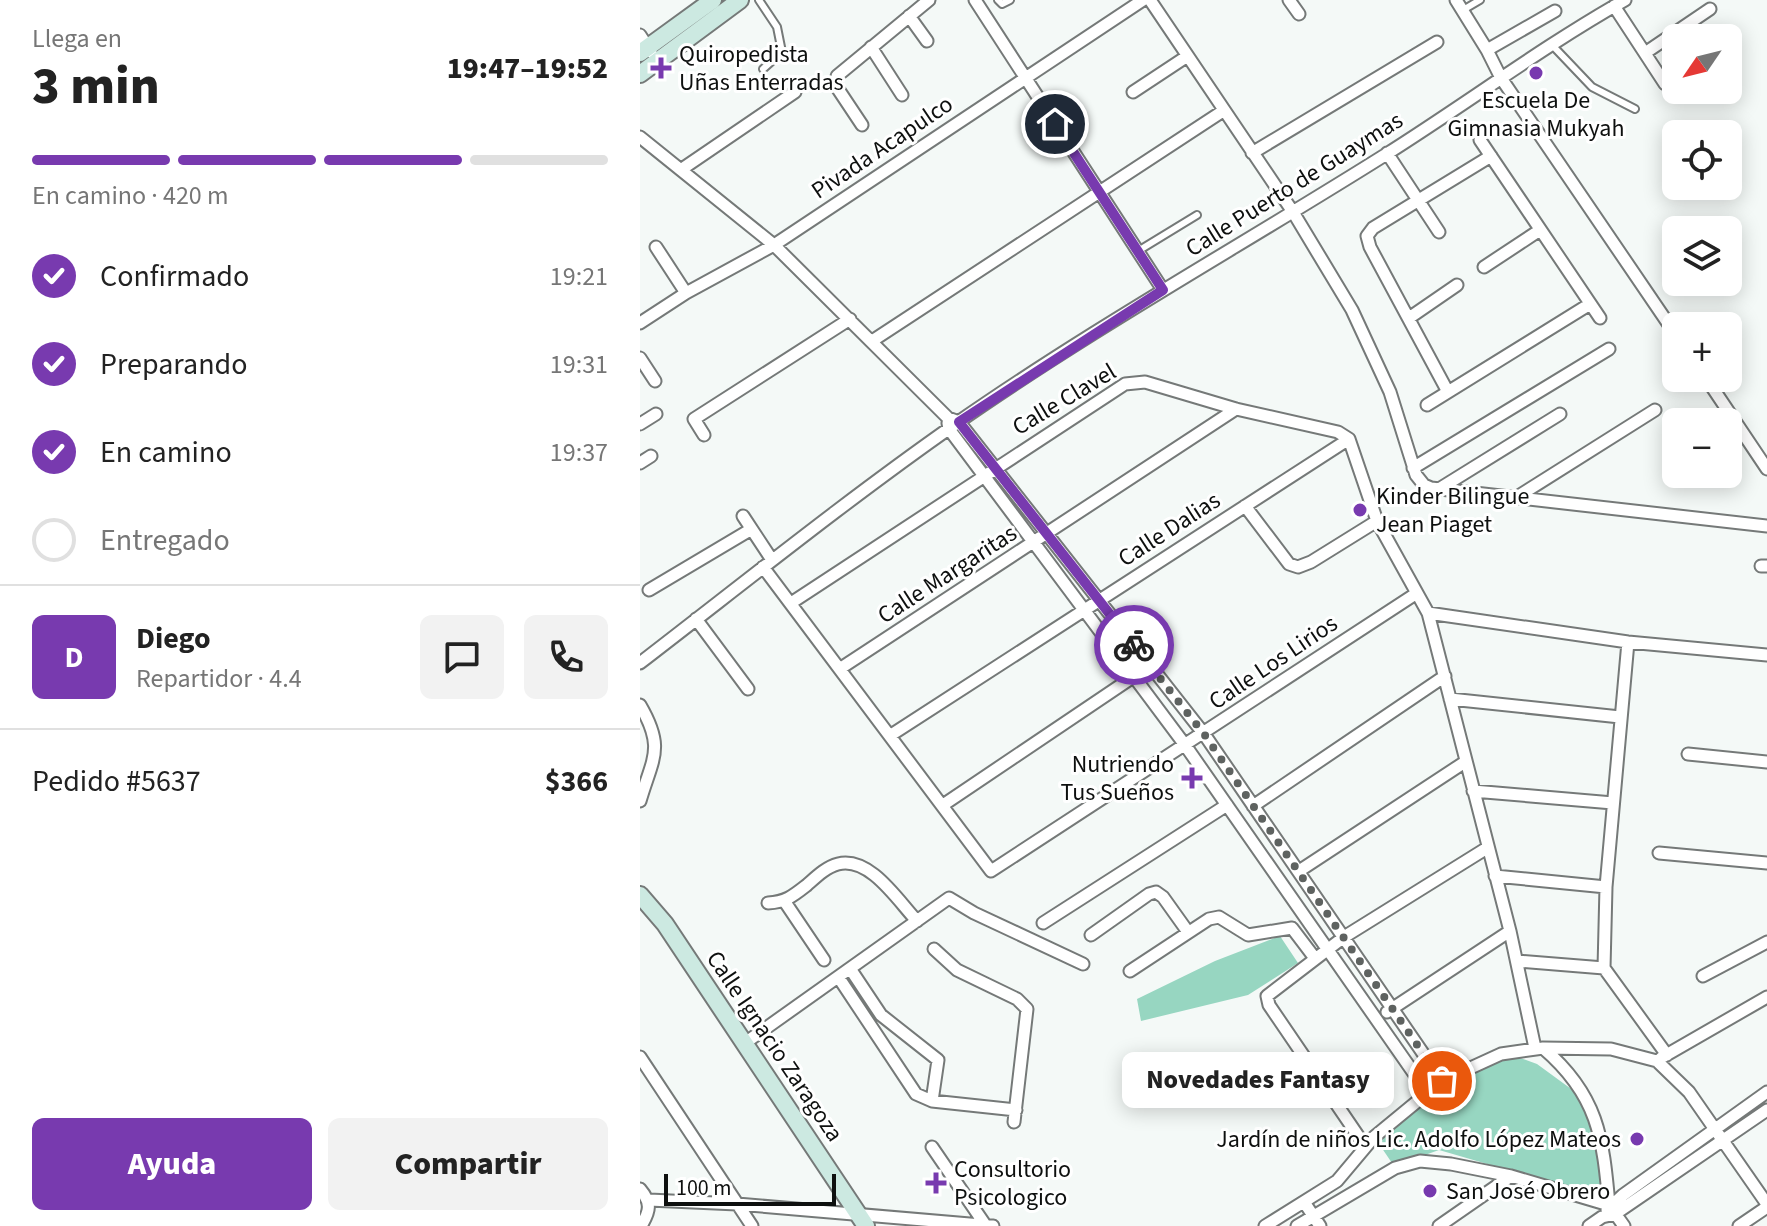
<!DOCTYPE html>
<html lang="es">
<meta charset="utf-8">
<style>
:root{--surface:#fff;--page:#f2f2f2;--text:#222;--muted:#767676;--line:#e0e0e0;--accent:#783aaf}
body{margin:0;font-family:"Source Sans 3",sans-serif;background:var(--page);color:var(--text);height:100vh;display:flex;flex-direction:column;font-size:30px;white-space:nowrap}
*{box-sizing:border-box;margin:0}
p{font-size:26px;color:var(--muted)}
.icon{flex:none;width:44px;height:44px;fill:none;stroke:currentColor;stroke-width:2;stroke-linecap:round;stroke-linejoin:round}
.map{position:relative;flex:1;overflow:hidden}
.drawer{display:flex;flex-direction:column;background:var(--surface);width:640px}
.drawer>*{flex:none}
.needle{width:52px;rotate:235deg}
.tools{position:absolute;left:1022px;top:24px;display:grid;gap:16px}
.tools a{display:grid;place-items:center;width:80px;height:80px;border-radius:12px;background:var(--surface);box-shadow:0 4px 20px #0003;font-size:40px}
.scale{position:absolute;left:24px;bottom:20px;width:172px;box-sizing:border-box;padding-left:8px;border:4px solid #0e100f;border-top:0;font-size:22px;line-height:28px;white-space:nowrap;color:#0e100f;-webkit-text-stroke:6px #fff;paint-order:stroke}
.pin{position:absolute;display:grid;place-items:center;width:68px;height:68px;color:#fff;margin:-34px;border:4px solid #fff;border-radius:50%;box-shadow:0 2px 8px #0007}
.courier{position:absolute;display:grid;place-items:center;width:80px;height:80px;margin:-40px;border:6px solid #783aaf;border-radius:50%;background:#fff;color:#222;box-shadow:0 2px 10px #0007}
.bubble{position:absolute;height:56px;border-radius:12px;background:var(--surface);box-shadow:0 4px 20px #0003;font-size:26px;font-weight:800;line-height:56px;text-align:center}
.headline em{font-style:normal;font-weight:800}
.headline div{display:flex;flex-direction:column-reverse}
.headline{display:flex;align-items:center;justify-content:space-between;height:136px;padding:0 32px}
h1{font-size:52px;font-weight:800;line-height:60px}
.bar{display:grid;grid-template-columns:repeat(4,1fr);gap:12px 8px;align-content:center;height:96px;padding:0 32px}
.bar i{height:10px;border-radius:6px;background:var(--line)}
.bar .active{background:var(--accent)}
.bar p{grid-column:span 4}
.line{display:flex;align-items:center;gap:20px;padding:0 32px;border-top:2px solid var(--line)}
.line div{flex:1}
.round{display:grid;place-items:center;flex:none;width:84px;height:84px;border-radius:12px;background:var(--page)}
ol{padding:0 32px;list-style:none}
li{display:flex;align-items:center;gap:24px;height:88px}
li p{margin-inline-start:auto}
li .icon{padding:8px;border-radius:50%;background:var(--accent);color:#fff;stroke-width:4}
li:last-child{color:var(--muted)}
li i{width:44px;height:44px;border:4px solid var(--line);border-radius:50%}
.cta{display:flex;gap:16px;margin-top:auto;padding:16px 32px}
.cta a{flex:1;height:92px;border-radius:12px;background:var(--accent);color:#fff;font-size:32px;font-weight:800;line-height:92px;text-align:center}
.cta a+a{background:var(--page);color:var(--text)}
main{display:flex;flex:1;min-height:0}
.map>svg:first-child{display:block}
.green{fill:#97d6c1}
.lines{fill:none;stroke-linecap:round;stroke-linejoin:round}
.lane-casing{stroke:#757978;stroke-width:10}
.street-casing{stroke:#757978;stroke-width:15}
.secondary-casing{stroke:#757978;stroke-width:20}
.lane{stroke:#fff;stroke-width:6}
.street{stroke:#fff;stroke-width:11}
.secondary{stroke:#cce9e1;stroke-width:16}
.done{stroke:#5e6260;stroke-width:8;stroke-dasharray:0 14.4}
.route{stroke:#783aaf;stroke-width:10}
.poi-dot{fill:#783aaf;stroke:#fff;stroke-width:3}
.labels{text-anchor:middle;stroke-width:6;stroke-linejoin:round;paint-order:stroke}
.poi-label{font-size:24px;fill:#0e100f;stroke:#fff;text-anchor:start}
.street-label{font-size:24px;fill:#0e100f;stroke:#fff}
</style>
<main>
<section class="drawer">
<div class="headline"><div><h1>3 min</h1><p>Llega en</p></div><em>19:47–19:52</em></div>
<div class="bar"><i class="active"></i><i class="active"></i><i class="active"></i><i></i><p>En camino · 420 m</p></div>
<ol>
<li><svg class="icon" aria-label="check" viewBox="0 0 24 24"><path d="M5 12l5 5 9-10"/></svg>Confirmado<p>19:21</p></li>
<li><svg class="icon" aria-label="check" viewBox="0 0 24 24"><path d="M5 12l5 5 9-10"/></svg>Preparando<p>19:31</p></li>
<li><svg class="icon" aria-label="check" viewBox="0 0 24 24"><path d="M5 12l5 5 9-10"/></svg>En camino<p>19:37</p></li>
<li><i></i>Entregado</li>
</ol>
<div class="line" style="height:144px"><b class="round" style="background:var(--accent);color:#fff">D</b><div><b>Diego</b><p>Repartidor · 4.4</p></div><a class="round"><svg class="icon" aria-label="chat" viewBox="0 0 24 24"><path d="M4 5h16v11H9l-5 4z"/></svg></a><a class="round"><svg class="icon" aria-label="phone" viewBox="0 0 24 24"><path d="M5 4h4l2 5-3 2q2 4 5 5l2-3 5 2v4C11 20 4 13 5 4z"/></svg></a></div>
<div class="line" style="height:104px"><div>Pedido #5637</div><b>$366</b></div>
<div class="cta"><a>Ayuda</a><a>Compartir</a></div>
</section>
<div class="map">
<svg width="1127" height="1226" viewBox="0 0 1127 1226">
<rect width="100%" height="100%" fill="#f4f9f7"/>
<path class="green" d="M640,936L658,963L608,995L501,1021L497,999L575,961Z
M869,1054L897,1064L949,1102L967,1141L971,1200L799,1150L754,1166L735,1138L803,1081Z"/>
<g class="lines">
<defs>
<path id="lane" d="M119,0L137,27L142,52L123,69
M358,0L362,4L370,0
M823,10L840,0
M912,45L952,87L995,109
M498,251L557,215"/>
<path id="street" d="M335,0L523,290
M510,0L653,212L712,310L750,392L776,475L784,485L791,488L1127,526
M649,0L659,14
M816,0L847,50L861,78L1036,335
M974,6L1025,84
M269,16L287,41
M0,35L11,52
M231,47L262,95
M847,50L915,11
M1005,53L1070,9
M493,92L546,57
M222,125L196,86L197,76L289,0
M0,137L134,245L308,418L319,422L564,734L802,1081
M840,140L960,318
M612,153L797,42
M747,153L799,232
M42,169L155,92
M16,247L46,293
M844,267L900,230
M769,318L817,285
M0,323L46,293L134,245L503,0
M232,341L583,111
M0,358L15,381
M1066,378L1127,469
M808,392L730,247L727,236L733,228L851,156
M787,405L950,304
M308,423L309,429L545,745L787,1092
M0,424L16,414
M64,435L54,419L210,319
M709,439L737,521L788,613L870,931L895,1048
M0,463L11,456
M773,468L969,349
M799,489L920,414
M877,497L1015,410
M605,506L649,564L658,567L671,562L737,521
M103,516L132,560
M1121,566H1127
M123,567L351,871L777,593
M9,590L110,530
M151,603L485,384L505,382L596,409L698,432L709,439
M788,613L988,642L1127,655
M56,619L108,689
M988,642L966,887L964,968L1027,1055
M0,663C104,583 207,500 314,425C453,328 602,245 745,155C826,104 902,47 985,0
M201,668L596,409
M810,699L980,717
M0,705C25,748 13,757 0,801
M251,735L709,439
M1048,754L1127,762
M833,791L973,803
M303,805L493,677
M613,806L805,676
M1019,853L1127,863
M659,871L825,762
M855,876L966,887
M145,902L184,960
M128,903C146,902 153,896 167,885C176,877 186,867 198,864C230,856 258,901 277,921
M403,923L587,805
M451,935L509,894L516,892L523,897L548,932
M294,949L317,970L377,999L387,1009L374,1122
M877,961L964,968
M211,970L241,1015L298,1060L292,1101
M490,971L569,919L579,917L608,935L652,928L674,957
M1063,976L1127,942
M199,978L276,1094L292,1101L376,1110
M747,1012L870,931
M105,1043L309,898L334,913L443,964
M903,1048C958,1095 963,1137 969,1205
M0,1057L112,1226
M1021,1058L1127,997
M725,1146L629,1005L627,996L704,937L847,848
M292,1147L346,1226
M0,1189C12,1203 10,1211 1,1226
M9,1200L97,1204L353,1226
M664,1202L680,1226
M967,1210L983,1195L1127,1092
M625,1226L697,1181L734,1137L802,1081L861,1054L903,1048L971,1049L1017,1061L1049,1092L1127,1204
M657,1226L755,1168L780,1161L811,1164L871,1176L969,1205L984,1226
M799,1226L871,1176
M949,1226L962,1217L975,1214L1127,1110
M1099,1226L1127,1207"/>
<path id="secondary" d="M0,53L73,0
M0,74L100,0
M0,895L25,924L226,1226"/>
</defs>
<use href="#lane" class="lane-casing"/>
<use href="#street" class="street-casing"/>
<use href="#secondary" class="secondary-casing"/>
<use href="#lane" class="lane"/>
<use href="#street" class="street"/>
<use href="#secondary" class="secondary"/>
</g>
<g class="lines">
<path class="done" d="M494,645L564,734L802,1081"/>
<path class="route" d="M415,124L523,290L319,422L494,645"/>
</g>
<g class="poi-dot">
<path d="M17 56h8v8h8v8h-8v8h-8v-8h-8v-8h8z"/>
<circle cx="896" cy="73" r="8"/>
<circle cx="720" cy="510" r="8"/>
<path d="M548 766h8v8h8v8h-8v8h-8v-8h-8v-8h8z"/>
<circle cx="997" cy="1139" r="8"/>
<path d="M292 1171h8v8h8v8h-8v8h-8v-8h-8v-8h8z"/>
<circle cx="790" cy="1191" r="8"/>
</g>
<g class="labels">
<g class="poi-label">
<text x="39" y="62">Quiropedista<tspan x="39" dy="28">Uñas Enterradas</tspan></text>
<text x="896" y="108" text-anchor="middle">Escuela De<tspan x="896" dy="28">Gimnasia Mukyah</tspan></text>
<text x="736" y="504">Kinder Bilingue<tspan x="736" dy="28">Jean Piaget</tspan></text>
<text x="534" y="772" text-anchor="end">Nutriendo<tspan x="534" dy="28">Tus Sueños</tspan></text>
<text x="981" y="1147" text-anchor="end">Jardín de niños Lic. Adolfo López Mateos</text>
<text x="314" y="1177">Consultorio<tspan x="314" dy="28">Psicologico</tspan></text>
<text x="806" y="1199">San José Obrero</text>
</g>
<g class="street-label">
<text transform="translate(242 147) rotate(-34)" y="8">Pivada Acapulco</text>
<text transform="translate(654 184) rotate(-32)" y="8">Calle Puerto de Guaymas</text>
<text transform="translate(424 399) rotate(-31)" y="8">Calle Clavel</text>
<text transform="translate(529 529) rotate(-33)" y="8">Calle Dalias</text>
<text transform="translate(307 574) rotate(-33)" y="8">Calle Margaritas</text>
<text transform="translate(633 662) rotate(-34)" y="8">Calle Los Lirios</text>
<text transform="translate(135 1046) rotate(56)" y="8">Calle Ignacio Zaragoza</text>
</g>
</g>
</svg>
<div class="tools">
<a><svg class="needle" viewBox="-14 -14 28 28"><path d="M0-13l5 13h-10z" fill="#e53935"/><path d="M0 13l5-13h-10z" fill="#767676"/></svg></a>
<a><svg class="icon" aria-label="locate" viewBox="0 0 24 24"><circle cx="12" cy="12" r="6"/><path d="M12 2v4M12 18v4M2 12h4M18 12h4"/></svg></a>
<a><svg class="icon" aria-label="layers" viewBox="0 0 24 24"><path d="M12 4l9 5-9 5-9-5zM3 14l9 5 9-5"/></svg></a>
<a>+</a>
<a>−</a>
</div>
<div class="scale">100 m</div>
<div class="pin" style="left:802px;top:1081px;background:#ea580c"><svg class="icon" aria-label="bag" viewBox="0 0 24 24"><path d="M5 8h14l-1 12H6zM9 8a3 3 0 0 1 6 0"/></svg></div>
<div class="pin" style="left:415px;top:124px;background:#1f2937"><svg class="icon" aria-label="home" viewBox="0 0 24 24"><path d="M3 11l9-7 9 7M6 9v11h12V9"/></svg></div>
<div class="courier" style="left:494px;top:645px"><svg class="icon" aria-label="bike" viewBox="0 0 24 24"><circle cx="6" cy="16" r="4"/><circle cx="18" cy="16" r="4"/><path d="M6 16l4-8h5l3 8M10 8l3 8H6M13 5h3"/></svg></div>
<div class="bubble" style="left:482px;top:1052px;width:272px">Novedades Fantasy</div>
</div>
</main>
